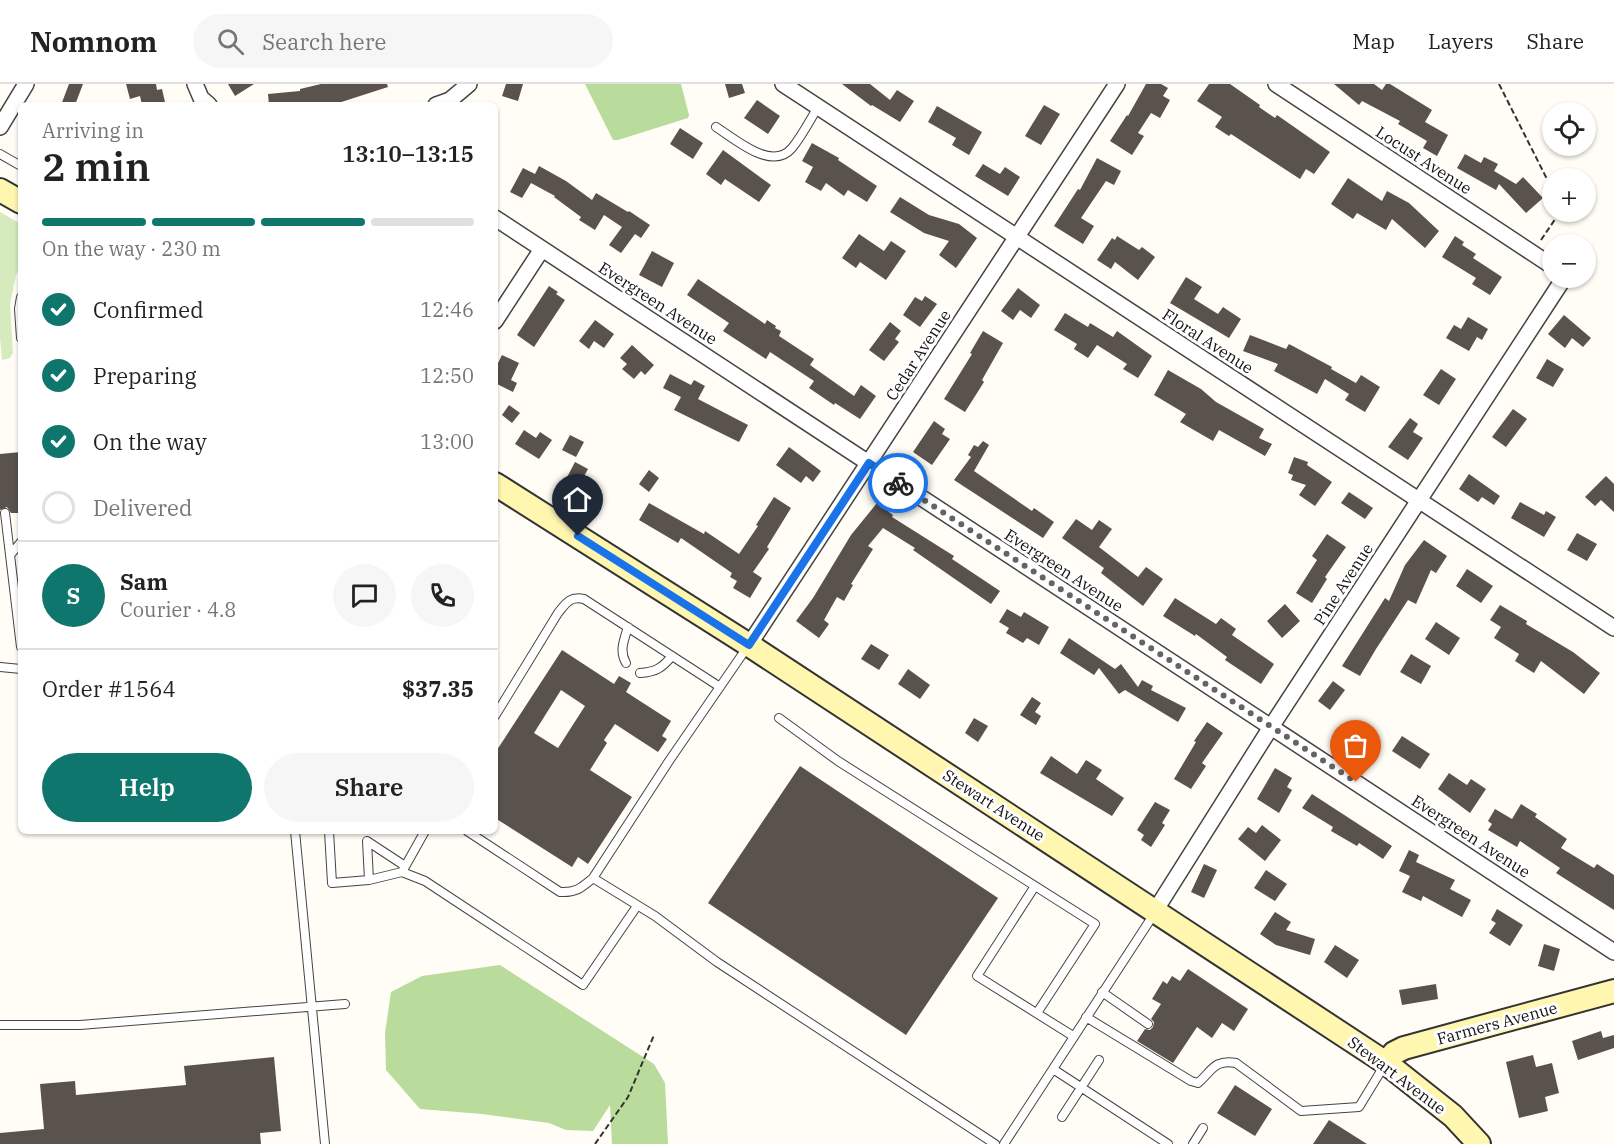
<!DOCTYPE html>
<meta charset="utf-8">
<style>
:root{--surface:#fff;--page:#f6f6f6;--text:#222;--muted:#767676;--line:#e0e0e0;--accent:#0f766e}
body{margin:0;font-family:"IBM Plex Serif",serif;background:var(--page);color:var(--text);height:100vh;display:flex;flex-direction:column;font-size:22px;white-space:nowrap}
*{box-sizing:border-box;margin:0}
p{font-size:20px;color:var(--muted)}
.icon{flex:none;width:33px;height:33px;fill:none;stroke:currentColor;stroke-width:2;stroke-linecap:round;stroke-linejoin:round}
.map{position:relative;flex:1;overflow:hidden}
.panel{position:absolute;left:18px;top:18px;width:480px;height:732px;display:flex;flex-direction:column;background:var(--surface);border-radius:9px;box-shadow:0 2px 4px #0004}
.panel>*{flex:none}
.controls{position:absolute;left:1542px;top:18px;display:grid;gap:12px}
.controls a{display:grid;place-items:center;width:54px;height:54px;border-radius:50%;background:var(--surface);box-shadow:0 2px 4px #0004;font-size:30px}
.pin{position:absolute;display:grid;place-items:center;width:51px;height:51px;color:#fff;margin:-62px -26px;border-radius:50% 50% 50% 0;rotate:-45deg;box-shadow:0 0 6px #0007}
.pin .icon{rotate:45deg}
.courier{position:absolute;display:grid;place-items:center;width:60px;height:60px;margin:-30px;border:4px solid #1a73e8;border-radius:50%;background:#fff;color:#222;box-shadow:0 2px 8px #0007}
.summary em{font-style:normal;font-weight:600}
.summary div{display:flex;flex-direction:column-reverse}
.summary{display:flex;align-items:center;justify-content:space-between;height:102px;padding:0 24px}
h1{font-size:39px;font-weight:600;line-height:45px}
.bar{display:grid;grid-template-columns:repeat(4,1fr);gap:9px 6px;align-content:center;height:72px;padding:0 24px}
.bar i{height:8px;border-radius:4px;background:var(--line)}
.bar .current{background:var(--accent)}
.bar p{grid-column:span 4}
.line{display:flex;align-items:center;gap:15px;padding:0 24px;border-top:2px solid var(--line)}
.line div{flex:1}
.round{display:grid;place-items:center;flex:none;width:63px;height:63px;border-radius:32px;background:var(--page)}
ol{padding:0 24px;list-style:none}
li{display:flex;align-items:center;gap:18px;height:66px}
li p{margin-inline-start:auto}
li .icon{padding:6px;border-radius:50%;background:var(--accent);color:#fff;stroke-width:4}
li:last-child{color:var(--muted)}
li i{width:33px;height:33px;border:3px solid var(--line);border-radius:50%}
.primary-button{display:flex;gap:12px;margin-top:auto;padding:12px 24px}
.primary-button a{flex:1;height:69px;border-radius:36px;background:var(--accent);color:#fff;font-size:24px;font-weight:600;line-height:69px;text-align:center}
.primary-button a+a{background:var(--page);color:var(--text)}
header{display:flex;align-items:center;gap:36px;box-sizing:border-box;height:84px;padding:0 30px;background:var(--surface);border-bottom:2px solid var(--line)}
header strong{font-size:28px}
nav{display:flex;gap:33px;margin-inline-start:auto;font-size:21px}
.search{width:420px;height:54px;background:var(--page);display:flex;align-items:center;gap:15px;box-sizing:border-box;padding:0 21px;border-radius:33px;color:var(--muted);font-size:22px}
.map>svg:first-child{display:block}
.green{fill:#d5ebbd}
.forest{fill:#b9dc9c}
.building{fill:#5a524d;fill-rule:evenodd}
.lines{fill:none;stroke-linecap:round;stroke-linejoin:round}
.lane-casing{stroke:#444;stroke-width:10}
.street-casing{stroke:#444;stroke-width:18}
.secondary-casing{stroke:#333;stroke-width:26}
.path{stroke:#333;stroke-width:2;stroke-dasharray:6 3;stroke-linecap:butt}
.lane{stroke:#fff;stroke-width:8}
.street{stroke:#fff;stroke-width:15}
.secondary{stroke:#fff6b0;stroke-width:22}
.done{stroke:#646461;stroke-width:6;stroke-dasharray:0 10.8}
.route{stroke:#1a73e8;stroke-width:8}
.labels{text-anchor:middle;stroke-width:6;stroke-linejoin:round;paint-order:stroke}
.street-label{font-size:16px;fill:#111;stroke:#fff}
</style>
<header>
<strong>Nomnom</strong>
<div class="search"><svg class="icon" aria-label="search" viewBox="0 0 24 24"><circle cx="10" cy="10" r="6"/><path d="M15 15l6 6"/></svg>Search here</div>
<nav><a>Map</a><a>Layers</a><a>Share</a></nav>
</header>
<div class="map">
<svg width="1614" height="1060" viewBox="0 0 1614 1060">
<rect width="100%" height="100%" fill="#fffdf5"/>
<path class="green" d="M0,128L21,140V181L16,191L10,221L13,269L10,274L2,276L0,254Z"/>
<path class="forest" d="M585,0H681L689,31L688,34L618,56H613Z
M500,881L654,980L665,999L668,1060H612L610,1021L593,1047L566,1046L549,1039L482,1030L420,1025L386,986L385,949L391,908L422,892Z"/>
<path class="building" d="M69,0H83L75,21H61Z
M126,0H156L157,6L162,5L165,18L142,21L140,12L130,15Z
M228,0H254L235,12Z
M321,0H387L388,3L332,21H269L268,10L300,7V5Z
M506,0H523L518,17L502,12Z
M725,0H742L745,9L729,14Z
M842,0H870L890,16L897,6L914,17L900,38L872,21L871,22Z
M1146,0H1161L1168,4L1163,12L1170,16L1160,34L1151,29L1138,49L1144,52L1132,71L1110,57L1127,31L1128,32Z
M1209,0H1230L1260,21L1259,23L1275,34L1277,31L1330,68L1314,90L1306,85L1300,95L1231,50L1229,52L1215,43L1222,33L1197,17Z
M1334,0H1374L1382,6L1386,0H1390L1432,26L1425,38L1448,51L1437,72L1423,64L1427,57L1398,40L1400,37L1362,17L1359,21Z
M757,16L780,32L768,50L744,34Z
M1044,21L1060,30L1041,61L1025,52Z
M937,22L982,48L969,71L952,61L956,54L928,38Z
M680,44L703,59L693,75L670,60Z
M812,59L839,74L838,76L877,102L867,118L848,106L844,112L826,99L821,107L805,98L813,83L802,77Z
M723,66L771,101L759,118L725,95L721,101L706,90Z
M1465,70L1481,79L1484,73L1498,80L1494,87L1516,100L1523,93L1543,114L1526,129L1499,100L1496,106L1457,84Z
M1097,74L1121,87L1114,101L1106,97L1081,134L1094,142L1083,160L1054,142L1078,105L1080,106Z
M983,80L1000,90L1005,83L1020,93L1008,112L975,92Z
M539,82L566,97L592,116L596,109L628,128L629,127L650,141L641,154L635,150L621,169L609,161L622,143L604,131L595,146L579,136L581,133L554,113L555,112L531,99L522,114L510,108L523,84L535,90Z
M1348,94L1382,117L1387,107L1409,119L1439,147L1425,164L1392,135L1386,146L1357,129L1353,135L1331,120Z
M900,113L929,131L959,140L977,154L956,184L939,171L949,157L924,149L890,128Z
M859,150L884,167L891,157L906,167L886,196L860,178L856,184L842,174Z
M1117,152L1139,166L1142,163L1155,173L1138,196L1115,178L1111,185L1097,176L1112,154L1115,156Z
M1455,152L1464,158L1462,161L1476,170L1473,174L1502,193L1490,211L1472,200L1476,194L1442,173Z
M652,167L674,179L662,203L639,191Z
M1186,193L1202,203L1194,215L1218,230L1223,223L1241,235L1229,254L1170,219Z
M698,195L765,240L767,236L776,242L775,244L781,247L779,252L814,275L810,281L854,312L861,301L876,312L860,335L835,319L834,321L809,304L814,297L770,268L766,275L723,247L729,239L687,211Z
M549,202L558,208L556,210L565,216L534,263L517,251Z
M1018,204L1040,221L1031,234L1020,226L1013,236L1001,227Z
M925,212L937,220L920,243L903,231L915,213L922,217Z
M1065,229L1088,243L1090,239L1113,253L1117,247L1152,272L1138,294L1123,285L1127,280L1097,261L1088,274L1074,265L1077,260L1054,246Z
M1564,231L1591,254L1583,263L1572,254L1565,264L1548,250Z
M1468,233L1488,245L1482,256L1477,253L1469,267L1446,254L1454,241L1461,245Z
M595,236L614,250L604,264L594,257L589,265L579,257Z
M890,238L901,247L895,255L899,258L884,277L869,266Z
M983,247L1003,259L982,296L984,298L965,328L944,315L972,270L970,269Z
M1250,251L1286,265L1289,260L1332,283L1331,285L1356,299L1361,291L1380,303L1365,328L1345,316L1349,310L1325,295L1317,310L1274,287L1278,280L1243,267Z
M632,261L654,281L645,291L641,287L634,295L622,285L627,280L620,274Z
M502,271L519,279L511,296L517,299L513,308L495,299V285Z
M1547,275L1564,285L1553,303L1536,294Z
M1441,285L1456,295L1439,321L1423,311Z
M1168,286L1201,305L1216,318L1264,345L1259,354L1272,360L1265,372L1219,346L1213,357L1180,338L1186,330L1154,311Z
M670,290L691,301L694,296L705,302L698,315L748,341L739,358L674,326L681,313L663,304Z
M509,321L520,329L512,339L502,331Z
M1513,325L1527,335L1506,363L1492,353Z
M1410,334L1418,340L1413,348L1423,354L1408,376L1388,363Z
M934,337L945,345L942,350L950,355L932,381L913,368Z
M524,346L536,354L540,348L552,356L539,375L515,360Z
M570,351L584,358L576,373L562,366Z
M983,357L989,361L974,387L1032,427L1034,424L1054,438L1043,454L954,396L971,373L968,371L974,361L978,363Z
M789,363L821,387L813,398L806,392L801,399L776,381Z
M21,368V429H11L7,423L0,426V370Z
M1294,373L1308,378L1307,381L1332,398L1315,422L1299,411L1306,401L1291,396L1293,391L1288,389Z
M575,378L588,385L576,407L563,401Z
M649,386L659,394L649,408L639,400Z
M1469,390L1500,412L1494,421L1482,413L1478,418L1459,405Z
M1606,392L1614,400V428L1601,416L1595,422L1585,413Z
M1349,408L1373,424L1365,435L1341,419Z
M774,413L791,424L767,463L769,465L753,488L762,494L750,514L733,504L737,497L730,493L732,489L681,454L678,459L639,436L649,419L704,450L705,447L739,470L758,442L756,441Z
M1520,418L1544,431L1546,427L1556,433L1544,453L1511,434Z
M877,419L893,431L892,433L954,472L952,475L1000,507L991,520L913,466L915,464L883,444L868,462L873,465L851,500L853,501L844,517L837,513L824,536L829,540L819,554L796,537L813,514L851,451Z
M1076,435L1092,446L1099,436L1112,445L1099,463L1138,493L1146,483L1163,495L1143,522L1101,489L1104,484L1062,454Z
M1577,449L1597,460L1587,477L1567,466Z
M1327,450L1346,463L1325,493L1327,495L1312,519L1296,509L1317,476L1312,472Z
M1424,456L1447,472L1436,489L1431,486L1416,520L1408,516L1376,565L1360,592L1342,582L1385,514L1389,517L1405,481Z
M1467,485L1493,502L1481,519L1456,502Z
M1175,514L1216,540L1221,534L1236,545L1232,551L1274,580L1261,600L1225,576L1227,573L1196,550L1195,552L1163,532Z
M1285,520L1300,537L1282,554L1267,537Z
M1500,521L1527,537L1526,540L1573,568L1600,589L1584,610L1541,577L1534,589L1515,577L1519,570L1494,554L1501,543L1490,536Z
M1007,525L1021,533L1024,528L1049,543L1039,561L1027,554L1023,559L1006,549L1009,544L999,538Z
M1436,538L1460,554L1449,571L1425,555Z
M1069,554L1115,585L1121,580L1138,603L1142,596L1153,602L1151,606L1186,624L1178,638L1125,606L1119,610L1099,584L1094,591L1060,569Z
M871,560L889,571L879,586L861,575Z
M562,566L614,600L619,592L631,599L626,608L671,637L662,652L667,655L658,668L615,640L604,656L607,659L590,686L632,713L588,780L578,773L572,783L495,734V669ZM561,606L585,622L558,664L534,649Z
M1411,570L1431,582L1421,600L1400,588Z
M908,585L930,601L920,615L898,600Z
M1333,597L1345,606L1330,626L1318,617Z
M1032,613L1041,619L1035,628L1041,632L1036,641L1020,631Z
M974,634L988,642L978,658L965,649Z
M1207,638L1223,649L1202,679L1206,682L1191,705L1174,695L1196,658L1194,657Z
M1402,652L1430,670L1420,685L1392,667Z
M1051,672L1077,690L1086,676L1102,686L1096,695L1124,714L1112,732L1040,689Z
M800,682L998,814L906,951L708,819Z
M1275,684L1292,694L1287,703L1292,706L1279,729L1257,715Z
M1449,689L1467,701L1471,695L1486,705L1470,729L1438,705Z
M1312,710L1392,762L1383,775L1359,759L1357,762L1331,747L1333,743L1302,724Z
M1155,718L1170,726L1162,739L1165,741L1151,763L1141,756L1144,751L1137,746Z
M1521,720L1537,730L1535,733L1567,755L1561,764L1594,784L1597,780L1614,791V826L1556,789L1560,784L1520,757L1517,763L1488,746L1492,740L1488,737L1495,725L1512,735Z
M1262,741L1281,756L1265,777L1238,755L1248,743L1256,749Z
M1409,766L1419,771L1416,778L1455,796L1450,805L1471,816L1462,833L1423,812L1421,817L1402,808L1410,792L1399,787Z
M1204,780L1217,786L1204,814L1191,808Z
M1266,786L1287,800L1275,817L1254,804Z
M1497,825L1523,841L1510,862L1489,849L1496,839L1491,836Z
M1275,828L1291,838L1286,846L1315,855L1310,871L1276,861L1260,850Z
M1544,860L1560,865L1554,887L1538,882Z
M1335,861L1359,876L1347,894L1324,878Z
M1188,885L1248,925L1234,947L1222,939L1212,954L1197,943L1173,979L1137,957L1145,945L1150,946L1153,943L1154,938L1151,935L1161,920L1152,915L1163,897L1167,900L1172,892L1180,897Z
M1436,900L1438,915L1402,921L1399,906Z
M1601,947L1603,954L1614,951V964L1578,976L1572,957Z
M1533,971L1536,983L1552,979L1559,1009L1545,1013L1548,1027L1519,1034L1506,978Z
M274,973L281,1047L260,1049L261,1060H0V1049L44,1045L40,1000L75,997L76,1011L186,1001L184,982Z
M1235,1001L1272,1025L1255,1052L1217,1029Z
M1329,1036L1367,1060H1313Z"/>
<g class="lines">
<defs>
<path id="lane" d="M716,43C735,55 772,88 792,64C802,52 810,36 818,23
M0,70L21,82
M21,213L19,225L21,254
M5,429L21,563
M11,470L21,458
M626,579C619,567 624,556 628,543
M0,583L21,585
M640,589C656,588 662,584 672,572
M495,632L558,529C566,519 570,512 584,515L720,603
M779,634L838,677L1095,840L1037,929
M295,747L325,1060
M329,747L332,799L369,796L402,788
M425,747L402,788L425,797L583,901L637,822
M467,747L560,808C576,809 581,804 593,794L669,677L748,562
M593,794L655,832L717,878L995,1060
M369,796L367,757L405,782
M1035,802L977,892L1073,952
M1102,908L1148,940
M1086,933L1191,997L1198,999C1212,987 1214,975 1236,979L1301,1027L1359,1023L1384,982
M0,941H80L345,920
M1053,985L1168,1060
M1062,1033L1099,976
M1004,1060L1154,830
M1193,1060L1203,1044"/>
<path id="street" d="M195,0L201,14L209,21
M783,0L1614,544
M1276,0L1552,182
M436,21L450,16L469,0
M0,43L26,0
M495,134L1614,868
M495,237L542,165
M749,561L1117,0
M1155,827L1271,643L1564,194"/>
<path id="secondary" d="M0,106L21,118
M495,400L749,561L1386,979L1453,1032L1479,1060
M1386,979L1394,969L1404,964L1614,907"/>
</defs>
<use href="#lane" class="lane-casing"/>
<use href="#street" class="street-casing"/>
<use href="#secondary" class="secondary-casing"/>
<path class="path" d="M1499,0L1552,105
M1541,156L1560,128
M595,1060L628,1013L654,951"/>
<use href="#lane" class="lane"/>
<use href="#street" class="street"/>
<use href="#secondary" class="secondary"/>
</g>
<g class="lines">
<path class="done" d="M898,399L1356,698"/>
<path class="route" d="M578,452L749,561L869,379L898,399"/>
</g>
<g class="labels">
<g class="street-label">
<text transform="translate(1424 76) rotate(33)" y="6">Locust Avenue</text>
<text transform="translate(658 219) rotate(33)" y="6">Evergreen Avenue</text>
<text transform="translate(1208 257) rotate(33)" y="6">Floral Avenue</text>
<text transform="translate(918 271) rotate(-57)" y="6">Cedar Avenue</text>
<text transform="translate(1064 486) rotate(33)" y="6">Evergreen Avenue</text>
<text transform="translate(1343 500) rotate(-57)" y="6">Pine Avenue</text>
<text transform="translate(994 721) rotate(33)" y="6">Stewart Avenue</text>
<text transform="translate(1471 752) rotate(33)" y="6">Evergreen Avenue</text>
<text transform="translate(1497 939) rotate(-15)" y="6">Farmers Avenue</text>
<text transform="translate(1397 991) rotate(37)" y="6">Stewart Avenue</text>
</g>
</g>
</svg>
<div class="controls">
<a><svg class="icon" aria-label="locate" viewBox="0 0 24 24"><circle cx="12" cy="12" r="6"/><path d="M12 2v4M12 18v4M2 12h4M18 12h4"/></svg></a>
<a>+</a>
<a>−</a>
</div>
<div class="pin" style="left:1356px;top:698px;background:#ea580c"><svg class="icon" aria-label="bag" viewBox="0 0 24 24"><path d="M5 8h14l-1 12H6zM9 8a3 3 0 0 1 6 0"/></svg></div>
<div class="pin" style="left:578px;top:452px;background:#1f2937"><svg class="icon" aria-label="home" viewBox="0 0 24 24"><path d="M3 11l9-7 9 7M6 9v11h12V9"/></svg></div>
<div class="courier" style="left:898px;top:399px"><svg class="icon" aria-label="bike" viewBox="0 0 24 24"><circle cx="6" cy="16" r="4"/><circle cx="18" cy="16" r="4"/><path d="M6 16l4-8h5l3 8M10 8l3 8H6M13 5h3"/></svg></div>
<section class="panel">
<div class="summary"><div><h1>2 min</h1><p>Arriving in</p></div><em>13:10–13:15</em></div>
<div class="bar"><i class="current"></i><i class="current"></i><i class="current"></i><i></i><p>On the way · 230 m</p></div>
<ol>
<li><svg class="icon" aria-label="check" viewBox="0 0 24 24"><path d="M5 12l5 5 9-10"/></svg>Confirmed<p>12:46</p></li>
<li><svg class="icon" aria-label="check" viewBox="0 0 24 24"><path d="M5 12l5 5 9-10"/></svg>Preparing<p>12:50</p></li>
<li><svg class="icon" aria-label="check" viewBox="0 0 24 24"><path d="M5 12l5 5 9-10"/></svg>On the way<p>13:00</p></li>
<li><i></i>Delivered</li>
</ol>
<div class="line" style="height:108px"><b class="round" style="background:var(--accent);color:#fff">S</b><div><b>Sam</b><p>Courier · 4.8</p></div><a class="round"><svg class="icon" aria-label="chat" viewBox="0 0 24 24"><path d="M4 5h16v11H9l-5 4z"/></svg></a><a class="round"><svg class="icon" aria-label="phone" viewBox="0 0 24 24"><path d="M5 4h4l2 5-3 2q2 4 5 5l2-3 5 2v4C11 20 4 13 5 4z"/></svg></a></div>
<div class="line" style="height:78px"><div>Order #1564</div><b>$37.35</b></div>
<div class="primary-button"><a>Help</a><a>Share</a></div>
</section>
</div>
